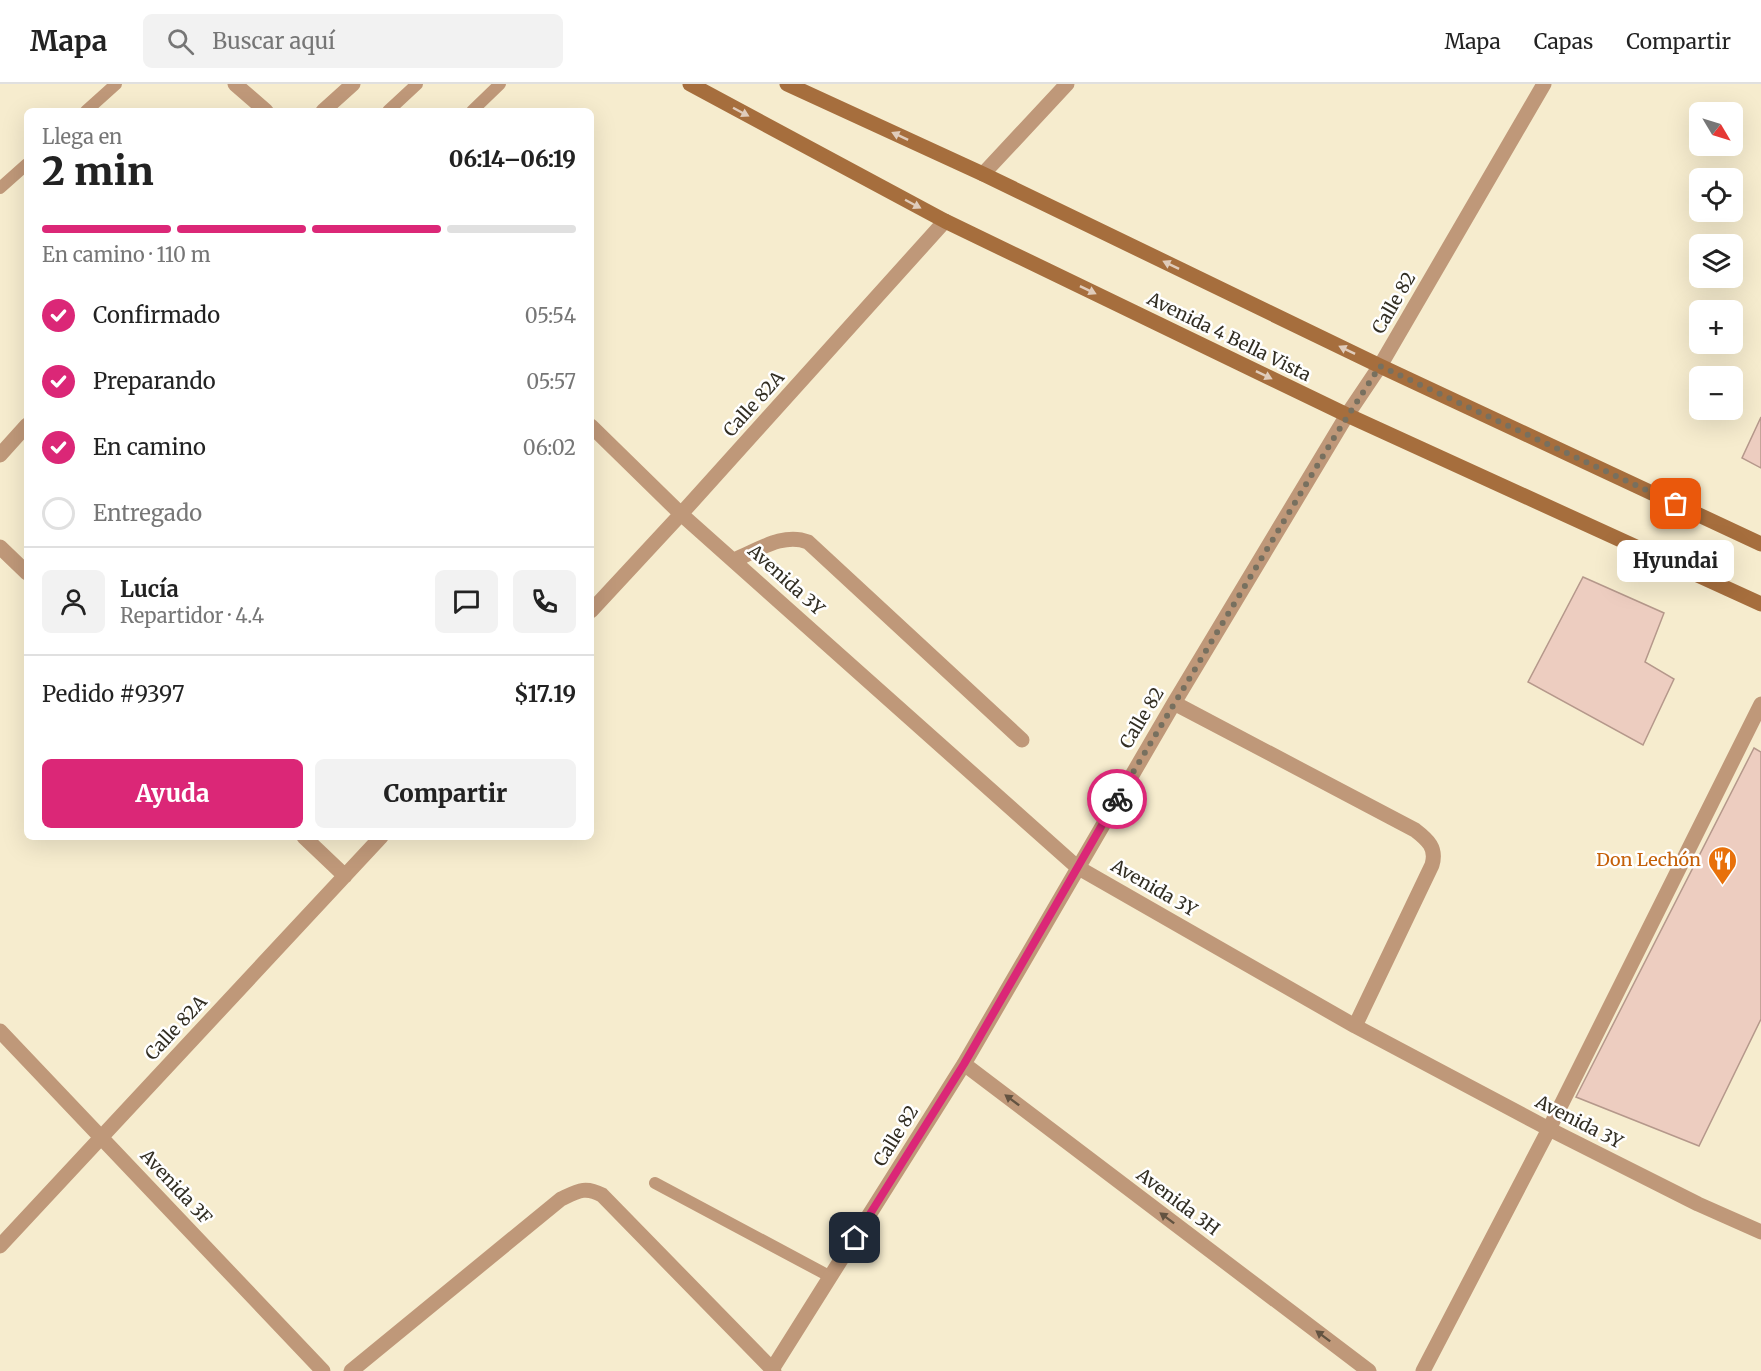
<!DOCTYPE html>
<html lang="es">
<meta charset="utf-8">
<style>
:root{--surface:#fff;--page:#f2f2f2;--text:#222;--muted:#767676;--line:#e0e0e0;--accent:#db2777}
body{margin:0;font-family:Merriweather,serif;background:var(--page);color:var(--text);height:100vh;display:flex;flex-direction:column;font-size:22px;white-space:nowrap}
*{box-sizing:border-box;margin:0}
p{font-size:20px;color:var(--muted)}
.icon{flex:none;width:33px;height:33px;fill:none;stroke:currentColor;stroke-width:2;stroke-linecap:round;stroke-linejoin:round}
.map{position:relative;flex:1;overflow:hidden}
.details{position:absolute;left:24px;top:24px;width:570px;height:732px;display:flex;flex-direction:column;background:var(--surface);border-radius:9px;box-shadow:0 6px 24px #0002}
.details>*{flex:none}
.needle{width:39px;rotate:128deg}
.tools{position:absolute;left:1689px;top:18px;display:grid;gap:12px}
.tools a{display:grid;place-items:center;width:54px;height:54px;border-radius:9px;background:var(--surface);box-shadow:0 6px 24px #0002;font-size:30px}
.pin{position:absolute;display:grid;place-items:center;width:51px;height:51px;color:#fff;margin:-26px;border-radius:12px;box-shadow:0 3px 9px #0006}
.courier{position:absolute;display:grid;place-items:center;width:60px;height:60px;margin:-30px;border:4px solid #db2777;border-radius:50%;background:#fff;color:#222;box-shadow:0 2px 8px #0007}
.bubble{position:absolute;height:42px;border-radius:9px;background:var(--surface);box-shadow:0 6px 24px #0002;font-size:20px;font-weight:800;line-height:42px;text-align:center}
.headline em{font-style:normal;font-weight:800}
.headline div{display:flex;flex-direction:column-reverse}
.headline{display:flex;align-items:center;justify-content:space-between;height:102px;padding:0 18px}
h1{font-size:39px;font-weight:800;line-height:45px}
.bar{display:grid;grid-template-columns:repeat(4,1fr);gap:9px 6px;align-content:center;height:72px;padding:0 18px}
.bar i{height:8px;border-radius:4px;background:var(--line)}
.bar .active{background:var(--accent)}
.bar p{grid-column:span 4}
.line{display:flex;align-items:center;gap:15px;padding:0 18px;border-top:2px solid var(--line)}
.line div{flex:1}
.round{display:grid;place-items:center;flex:none;width:63px;height:63px;border-radius:9px;background:var(--page)}
ol{padding:0 18px;list-style:none}
li{display:flex;align-items:center;gap:18px;height:66px}
li p{margin-inline-start:auto}
li .icon{padding:6px;border-radius:50%;background:var(--accent);color:#fff;stroke-width:4}
li:last-child{color:var(--muted)}
li i{width:33px;height:33px;border:3px solid var(--line);border-radius:50%}
.action{display:flex;gap:12px;margin-top:auto;padding:12px 18px}
.action a{flex:1;height:69px;border-radius:9px;background:var(--accent);color:#fff;font-size:24px;font-weight:800;line-height:69px;text-align:center}
.action a+a{background:var(--page);color:var(--text)}
header{display:flex;align-items:center;gap:36px;box-sizing:border-box;height:84px;padding:0 30px;background:var(--surface);border-bottom:2px solid var(--line)}
header strong{font-size:28px}
nav{display:flex;gap:33px;margin-inline-start:auto;font-size:21px}
.search{width:420px;height:54px;background:var(--page);display:flex;align-items:center;gap:15px;box-sizing:border-box;padding:0 21px;border-radius:9px;color:var(--muted);font-size:22px}
.map>svg:first-child{display:block}
.building{fill:#edcdc0;stroke:#b5988b;stroke-width:1.5}
.lines{fill:none;stroke-linecap:round;stroke-linejoin:round}
.lane{stroke:#bf9879;stroke-width:12}
.street{stroke:#bf9879;stroke-width:15}
.secondary{stroke:#a66e3d;stroke-width:15}
.oneway{fill:#e0ccbb}
.oneway2{fill:#635341}
.done{stroke:#77705f;stroke-width:6;stroke-dasharray:0 10.8}
.route{stroke:#db2777;stroke-width:8}
.labels{text-anchor:middle;stroke-width:5;stroke-linejoin:round;paint-order:stroke}
.street-label{font-size:18px;fill:#322e23;stroke:#fff}
.food-label{font-size:18px;fill:#c56008;stroke:#fff;text-anchor:end}
</style>
<header>
<strong>Mapa</strong>
<div class="search"><svg class="icon" aria-label="search" viewBox="0 0 24 24"><circle cx="10" cy="10" r="6"/><path d="M15 15l6 6"/></svg>Buscar aquí</div>
<nav><a>Mapa</a><a>Capas</a><a>Compartir</a></nav>
</header>
<div class="map">
<svg width="1761" height="1287" viewBox="0 0 1761 1287">
<rect width="100%" height="100%" fill="#f6ecce"/>
<path class="building" d="M1761,333V384L1742,374Z
M1583,493L1664,529L1645,578L1674,595L1643,661L1528,598Z
M1754,664L1761,668V935L1699,1062L1576,1013Z"/>
<g class="lines">
<path class="lane" d="M86,27L116,0
M388,27L417,0
M472,27L500,0
M0,104L27,80
M655,1099L831,1193"/>
<path class="street" d="M235,0L266,27
M323,27L353,0
M983,90L1067,0
M591,342L681,430L1077,783L1355,942L1549,1045L1698,1120L1761,1148
M0,371L27,341
M0,463L27,489
M734,476C757,467 783,448 808,458L1022,656
M591,527L681,430L945,137
M1174,619L1415,746C1428,756 1437,764 1432,781L1355,942
M304,753L345,792
M0,947L323,1287
M964,980L1369,1287
M0,1162L381,753
M351,1287L561,1115C578,1107 585,1102 602,1111L774,1287
M771,1287L964,980L1174,619L1347,331L1380,282L1544,0
M1423,1287L1549,1045L1761,620"/>
<path class="secondary" d="M690,0L945,137L1347,331L1761,520
M787,0L983,90L1380,282L1761,460"/>
</g>
<defs><path id="oneway-solid" d="M-6-.8H1V-3.2L6.5 0L1 3.2V.8H-6Z" transform="scale(1.5)"/></defs>
<g class="oneway">
<use href="#oneway-solid" transform="translate(741 28) rotate(28)"/>
<use href="#oneway-solid" transform="translate(900 52) rotate(-155)"/>
<use href="#oneway-solid" transform="translate(913 120) rotate(28)"/>
<use href="#oneway-solid" transform="translate(1171 181) rotate(-154)"/>
<use href="#oneway-solid" transform="translate(1088 206) rotate(26)"/>
<use href="#oneway-solid" transform="translate(1347 266) rotate(-154)"/>
<use href="#oneway-solid" transform="translate(1264 291) rotate(26)"/>
</g>
<g class="oneway2">
<use href="#oneway-solid" transform="translate(1012 1016) rotate(-143)"/>
<use href="#oneway-solid" transform="translate(1167 1134) rotate(-143)"/>
<use href="#oneway-solid" transform="translate(1323 1252) rotate(-143)"/>
</g>
<g class="lines">
<path class="done" d="M1117,715L1335,352L1380,282L1676,420"/>
<path class="route" d="M855,1154L964,980L1117,715"/>
</g>
<defs>
<symbol id="restaurant-pin" viewBox="-11 -11 22 30"><path d="M0 17L-7.5 6A9.5 9.5 0 1 1 7.5 6Z" fill="#e8710a" stroke="#fff"/><path d="M-5-6h1v4h1v-4h1v4h1v-4h1v5L-1.5 .5V6h-2V.5L-5-1ZM5-6V6H3V1.5H1.5Q1.5-4 5-6Z" fill="#fff"/></symbol>
</defs>
<g fill-rule="evenodd">
<use href="#restaurant-pin" x="1706" y="760" width="33" height="45"/>
</g>
<g class="labels">
<g class="street-label">
<text transform="translate(1394 219) rotate(-60)" y="6">Calle 82</text>
<text transform="translate(1229 253) rotate(26)" y="6">Avenida 4 Bella Vista</text>
<text transform="translate(754 320) rotate(-48)" y="6">Calle 82A</text>
<text transform="translate(786 496) rotate(42)" y="6">Avenida 3Y</text>
<text transform="translate(1142 634) rotate(-59)" y="6">Calle 82</text>
<text transform="translate(1154 804) rotate(30)" y="6">Avenida 3Y</text>
<text transform="translate(176 944) rotate(-47)" y="6">Calle 82A</text>
<text transform="translate(1579 1038) rotate(27)" y="6">Avenida 3Y</text>
<text transform="translate(896 1052) rotate(-58)" y="6">Calle 82</text>
<text transform="translate(176 1103) rotate(47)" y="6">Avenida 3F</text>
<text transform="translate(1178 1118) rotate(37)" y="6">Avenida 3H</text>
</g>
<g class="food-label">
<text x="1701" y="782">Don Lechón</text>
</g>
</g>
</svg>
<div class="tools">
<a><svg class="needle" viewBox="-14 -14 28 28"><path d="M0-13l5 13h-10z" fill="#e53935"/><path d="M0 13l5-13h-10z" fill="#767676"/></svg></a>
<a><svg class="icon" aria-label="locate" viewBox="0 0 24 24"><circle cx="12" cy="12" r="6"/><path d="M12 2v4M12 18v4M2 12h4M18 12h4"/></svg></a>
<a><svg class="icon" aria-label="layers" viewBox="0 0 24 24"><path d="M12 4l9 5-9 5-9-5zM3 14l9 5 9-5"/></svg></a>
<a>+</a>
<a>−</a>
</div>
<div class="pin" style="left:1676px;top:420px;background:#ea580c"><svg class="icon" aria-label="bag" viewBox="0 0 24 24"><path d="M5 8h14l-1 12H6zM9 8a3 3 0 0 1 6 0"/></svg></div>
<div class="pin" style="left:855px;top:1154px;background:#1f2937"><svg class="icon" aria-label="home" viewBox="0 0 24 24"><path d="M3 11l9-7 9 7M6 9v11h12V9"/></svg></div>
<div class="courier" style="left:1117px;top:715px"><svg class="icon" aria-label="bike" viewBox="0 0 24 24"><circle cx="6" cy="16" r="4"/><circle cx="18" cy="16" r="4"/><path d="M6 16l4-8h5l3 8M10 8l3 8H6M13 5h3"/></svg></div>
<div class="bubble" style="left:1617px;top:456px;width:117px">Hyundai</div>
<section class="details">
<div class="headline"><div><h1>2 min</h1><p>Llega en</p></div><em>06:14–06:19</em></div>
<div class="bar"><i class="active"></i><i class="active"></i><i class="active"></i><i></i><p>En camino · 110 m</p></div>
<ol>
<li><svg class="icon" aria-label="check" viewBox="0 0 24 24"><path d="M5 12l5 5 9-10"/></svg>Confirmado<p>05:54</p></li>
<li><svg class="icon" aria-label="check" viewBox="0 0 24 24"><path d="M5 12l5 5 9-10"/></svg>Preparando<p>05:57</p></li>
<li><svg class="icon" aria-label="check" viewBox="0 0 24 24"><path d="M5 12l5 5 9-10"/></svg>En camino<p>06:02</p></li>
<li><i></i>Entregado</li>
</ol>
<div class="line" style="height:108px"><a class="round"><svg class="icon" aria-label="person" viewBox="0 0 24 24"><circle cx="12" cy="8" r="4"/><path d="M4 21q1-7 8-7t8 7"/></svg></a><div><b>Lucía</b><p>Repartidor · 4.4</p></div><a class="round"><svg class="icon" aria-label="chat" viewBox="0 0 24 24"><path d="M4 5h16v11H9l-5 4z"/></svg></a><a class="round"><svg class="icon" aria-label="phone" viewBox="0 0 24 24"><path d="M5 4h4l2 5-3 2q2 4 5 5l2-3 5 2v4C11 20 4 13 5 4z"/></svg></a></div>
<div class="line" style="height:78px"><div>Pedido #9397</div><b>$17.19</b></div>
<div class="action"><a>Ayuda</a><a>Compartir</a></div>
</section>
</div>
